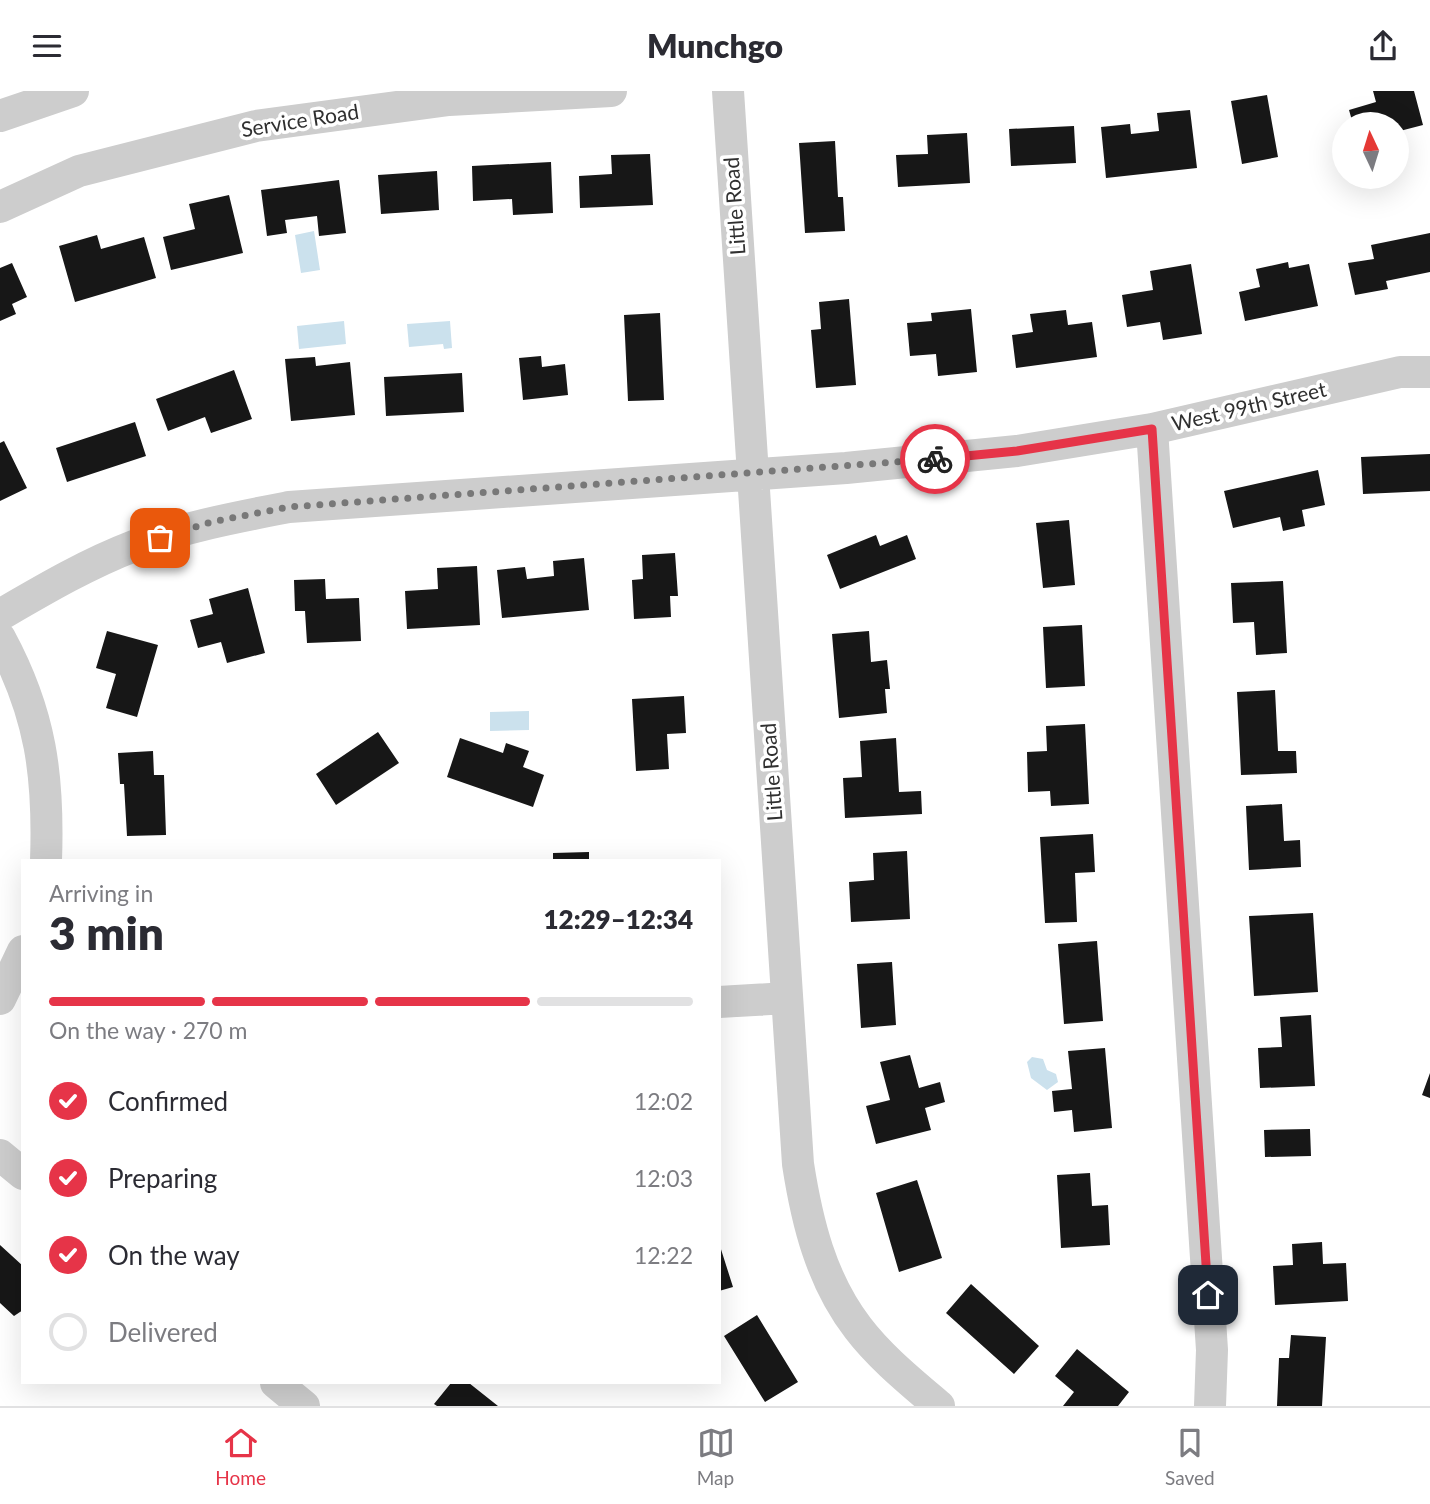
<!DOCTYPE html>
<meta charset="utf-8">
<style>
:root{--surface:#fff;--page:#f2f2f3;--text:#2b2b33;--muted:#7c7c81;--line:#e1e1e2;--accent:#e63448}
body{margin:0;font-family:Lato,sans-serif;background:var(--page);color:var(--text);height:100vh;display:flex;flex-direction:column;font-size:26px;white-space:nowrap}
*{box-sizing:border-box;margin:0}
p{font-size:23px;color:var(--muted)}
.icon{flex:none;width:38px;height:38px;fill:none;stroke:currentColor;stroke-width:2;stroke-linecap:round;stroke-linejoin:round}
.map{position:relative;flex:1;overflow:hidden}
.panel{position:absolute;left:21px;top:768px;width:700px;height:525px;display:flex;flex-direction:column;background:var(--surface);border-radius:0px;box-shadow:0 7px 28px #0002}
.panel>*{flex:none}
.needle{width:46px;rotate:356deg}
.fabs{position:absolute;left:1332px;top:21px;display:grid;gap:14px}
.fabs a{display:grid;place-items:center;width:77px;height:77px;border-radius:50%;background:var(--surface);box-shadow:0 7px 28px #0002;font-size:35px}
.pin{position:absolute;display:grid;place-items:center;width:60px;height:60px;color:#fff;margin:-30px;border-radius:14px;box-shadow:0 4px 10px #0006}
.courier{position:absolute;display:grid;place-items:center;width:70px;height:70px;margin:-35px;border:5px solid #e63448;border-radius:50%;background:#fff;color:#222;box-shadow:0 2px 9px #0007}
.head em{font-style:normal;font-weight:800}
.head div{display:flex;flex-direction:column-reverse}
.head{display:flex;align-items:center;justify-content:space-between;height:119px;padding:0 28px}
h1{font-size:46px;font-weight:800;line-height:52px}
.bar{display:grid;grid-template-columns:repeat(4,1fr);gap:10px 7px;align-content:center;height:84px;padding:0 28px}
.bar i{height:9px;border-radius:5px;background:var(--line)}
.bar .active{background:var(--accent)}
.bar p{grid-column:span 4}
ol{padding:0 28px;list-style:none}
li{display:flex;align-items:center;gap:21px;height:77px}
li p{margin-inline-start:auto}
li .icon{padding:7px;border-radius:50%;background:var(--accent);color:#fff;stroke-width:4}
li:last-child{color:var(--muted)}
li i{width:38px;height:38px;border:4px solid var(--line);border-radius:50%}
header{display:flex;justify-content:space-between;align-items:center;height:91px;padding:0 28px;background:var(--surface);font-size:32px;font-weight:800}
.dock{display:flex;justify-content:space-around;align-items:center;height:98px;border-top:2px solid var(--line);background:var(--surface);font-size:19px;color:var(--muted)}
.dock a{display:grid;justify-items:center;gap:4px}
.dock .active{color:var(--accent)}
.map>svg:first-child{display:block}
.water{fill:#cbe1ed}
.building{fill:#171717}
.lines{fill:none;stroke-linecap:round;stroke-linejoin:round}
.minor{stroke:#cdcdcd;stroke-width:32}
.done{stroke:#787878;stroke-width:7;stroke-dasharray:0 12.6}
.route{stroke:#e63448;stroke-width:9}
.labels{text-anchor:middle;stroke-width:7;stroke-linejoin:round;paint-order:stroke}
.street-label{font-size:21px;fill:#303030;stroke:#fff}
</style>
<header><svg class="icon" aria-label="menu" viewBox="0 0 24 24"><path d="M4 6h16M4 12h16M4 18h16"/></svg>Munchgo<svg class="icon" aria-label="share" viewBox="0 0 24 24"><path d="M12 15V3M7 8l5-5 5 5M5 13v7h14v-7"/></svg></header>
<div class="map">
<svg width="1430" height="1315" viewBox="0 0 1430 1315">
<rect width="100%" height="100%" fill="#fff"/>
<path class="water" d="M314,140L320,179L301,182L295,144Z
M344,230L346,253L299,258L297,235Z
M450,230L452,257L444,258L443,253L409,256L407,233Z
M529,620V639L490,640V621Z
M1032,966L1043,968L1047,979L1056,983L1058,991L1047,999L1031,987L1027,971Z"/>
<path class="building" d="M1373,0H1414L1423,34L1396,41V33H1353L1349,19L1376,11Z
M1267,4L1278,66L1242,73L1231,10Z
M1190,19L1197,77L1106,87L1101,36L1130,33L1131,43L1159,40L1157,22Z
M1074,35L1076,72L1011,75L1009,38Z
M967,42L970,92L898,96L896,64L928,63L927,44Z
M835,50L838,106H843L845,140L805,142L799,52Z
M650,63L653,114L580,117L579,85L612,83L611,64Z
M551,71L553,122L513,124L512,108L473,110L472,75Z
M437,80L439,119L381,123L378,84Z
M339,89L346,142L319,145L317,125L285,129L287,142L267,145L261,99Z
M229,104L243,162L171,179L163,146L195,138L189,113Z
M1430,142V181L1386,190L1388,198L1355,204L1348,172L1374,168L1371,154Z
M97,144L101,158L144,146L156,187L75,211L59,155Z
M1288,171L1289,177L1309,173L1318,215L1245,230L1239,201L1260,196L1256,178Z
M12,172L27,206L12,213L16,223L0,230V177Z
M1191,173L1202,243L1163,249L1160,231L1127,236L1122,204L1153,199L1150,180Z
M849,208L856,294L816,297L811,239L821,238L819,211Z
M971,218L977,281L938,285L936,263L910,265L907,232L932,230L931,222Z
M1066,219L1068,234L1092,231L1097,266L1016,277L1012,244L1033,241L1030,223Z
M660,222L664,309L628,310L624,224Z
M541,265L542,276L565,273L568,304L523,309L519,267Z
M315,266L316,275L350,271L355,324L291,330L285,268Z
M234,279L252,328L211,342L205,326L168,340L156,308Z
M462,282L464,321L386,325L384,286Z
M135,331L146,365L67,391L56,357Z
M4,350L27,397L0,410V352Z
M1430,363V400L1363,403L1361,366Z
M1318,379L1325,414L1302,419L1305,435L1283,440L1280,426L1233,437L1224,400Z
M1069,429L1075,494L1043,497L1036,432Z
M876,444L880,455L907,444L916,468L840,498L827,464Z
M675,462L678,505H670L671,526L634,528L632,489L643,488L642,464Z
M584,467L589,519L502,527L497,479L525,476L527,488L554,485L553,470Z
M477,475L480,534L407,538L405,500L438,498L437,477Z
M325,488L326,508L359,507L361,550L307,552L305,520H295L294,489Z
M1283,490L1287,562L1256,564L1254,531L1233,532L1231,492Z
M248,497L265,562L227,572L221,551L198,557L190,529L213,523L209,508Z
M1082,534L1085,595L1046,597L1043,536Z
M107,540L158,554L137,626L106,617L116,583L96,577Z
M869,540L871,571L887,569L890,598H885L887,622L839,627L832,543Z
M1275,599L1278,660H1296L1297,682L1241,684L1237,601Z
M684,605L686,642L667,643L669,678L636,680L632,608Z
M1085,633L1089,713L1051,715L1050,700L1028,701L1027,661L1047,660L1046,635Z
M378,641L399,672L336,714L316,683Z
M460,647L503,662L506,652L529,660L523,676L544,684L533,716L447,686Z
M896,647L899,701L921,700L922,723L845,727L843,687L862,686L860,650Z
M153,660L154,684H164L166,744L127,745L124,693H120L118,662Z
M1282,713L1284,750L1300,749L1301,776L1249,779L1246,715Z
M1093,743L1095,781L1075,782L1077,831L1045,832L1040,746Z
M907,760L910,828L851,831L849,791L874,789L873,762Z
M589,761V770H553V762Z
M1313,822L1318,901L1254,905L1249,825Z
M1097,850L1103,930L1064,933L1058,853Z
M892,871L896,934L861,937L857,873Z
M1311,924L1315,995L1260,997L1258,957L1282,956L1280,926Z
M1105,957L1112,1037L1074,1041L1072,1019L1054,1021L1052,1000L1072,998L1068,960Z
M910,964L919,997L940,991L945,1011L925,1017L931,1039L876,1053L866,1015L890,1009L880,971Z
M1430,982V1007L1422,1004Z
M1310,1038L1311,1065L1265,1066L1264,1039Z
M1090,1082L1092,1115L1108,1114L1110,1154L1061,1157L1057,1084Z
M917,1089L942,1167L899,1181L876,1102Z
M1322,1151L1323,1173L1346,1172L1348,1210L1275,1214L1273,1175L1293,1174L1292,1153Z
M719,1152L733,1196L719,1200Z
M0,1154L23,1175V1219L14,1225L0,1212Z
M971,1193L1039,1255L1014,1283L946,1222Z
M757,1224L798,1291L765,1311L724,1245Z
M1291,1244L1326,1246L1322,1315H1277L1279,1267H1289Z
M1077,1258L1129,1301L1118,1315H1063L1074,1301L1055,1285Z
M451,1292H469L498,1315H437L434,1313Z"/>
<g class="lines">
<path class="minor" d="M728,0L798,1073C807,1131 821,1189 858,1237C880,1266 911,1291 939,1315
M0,25L73,0
M0,116L79,80L256,35L449,9L611,0
M1152,338L1212,1259L1210,1315
M0,524C43,499 87,473 134,455C184,436 237,426 289,416L846,377L1017,360L1152,338L1400,281H1430
M0,547C41,623 49,685 46,770
M0,908L23,860
M719,911L787,907
M0,1064L23,1083
M276,1292L304,1315"/>
</g>
<g class="lines">
<path class="done" d="M160,447L211,431L289,416L935,368"/>
<path class="route" d="M935,368L1017,360L1152,338L1208,1204"/>
</g>
<g class="labels">
<g class="street-label">
<text transform="translate(300 30) rotate(-9)" y="7">Service Road</text>
<text transform="translate(735 115) rotate(-94)" y="7">Little Road</text>
<text transform="translate(1249 316) rotate(-13)" y="7">West 99th Street</text>
<text transform="translate(772 681) rotate(-94)" y="7">Little Road</text>
</g>
</g>
</svg>
<div class="fabs">
<a><svg class="needle" viewBox="-14 -14 28 28"><path d="M0-13l5 13h-10z" fill="#e53935"/><path d="M0 13l5-13h-10z" fill="#7c7c81"/></svg></a>
</div>
<div class="pin" style="left:160px;top:447px;background:#ea580c"><svg class="icon" aria-label="bag" viewBox="0 0 24 24"><path d="M5 8h14l-1 12H6zM9 8a3 3 0 0 1 6 0"/></svg></div>
<div class="pin" style="left:1208px;top:1204px;background:#1f2937"><svg class="icon" aria-label="home" viewBox="0 0 24 24"><path d="M3 11l9-7 9 7M6 9v11h12V9"/></svg></div>
<div class="courier" style="left:935px;top:368px"><svg class="icon" aria-label="bike" viewBox="0 0 24 24"><circle cx="6" cy="16" r="4"/><circle cx="18" cy="16" r="4"/><path d="M6 16l4-8h5l3 8M10 8l3 8H6M13 5h3"/></svg></div>
<section class="panel">
<div class="head"><div><h1>3 min</h1><p>Arriving in</p></div><em>12:29–12:34</em></div>
<div class="bar"><i class="active"></i><i class="active"></i><i class="active"></i><i></i><p>On the way · 270 m</p></div>
<ol>
<li><svg class="icon" aria-label="check" viewBox="0 0 24 24"><path d="M5 12l5 5 9-10"/></svg>Confirmed<p>12:02</p></li>
<li><svg class="icon" aria-label="check" viewBox="0 0 24 24"><path d="M5 12l5 5 9-10"/></svg>Preparing<p>12:03</p></li>
<li><svg class="icon" aria-label="check" viewBox="0 0 24 24"><path d="M5 12l5 5 9-10"/></svg>On the way<p>12:22</p></li>
<li><i></i>Delivered</li>
</ol>
</section>
</div>
<nav class="dock">
<a class="active"><svg class="icon" aria-label="home" viewBox="0 0 24 24"><path d="M3 11l9-7 9 7M6 9v11h12V9"/></svg>Home</a>
<a><svg class="icon" aria-label="map" viewBox="0 0 24 24"><path d="M3 6l6-2 6 2 6-2v14l-6 2-6-2-6 2zM9 4v14M15 6v14"/></svg>Map</a>
<a><svg class="icon" aria-label="saved" viewBox="0 0 24 24"><path d="M7 4h10v16l-5-4-5 4z"/></svg>Saved</a>
</nav>
